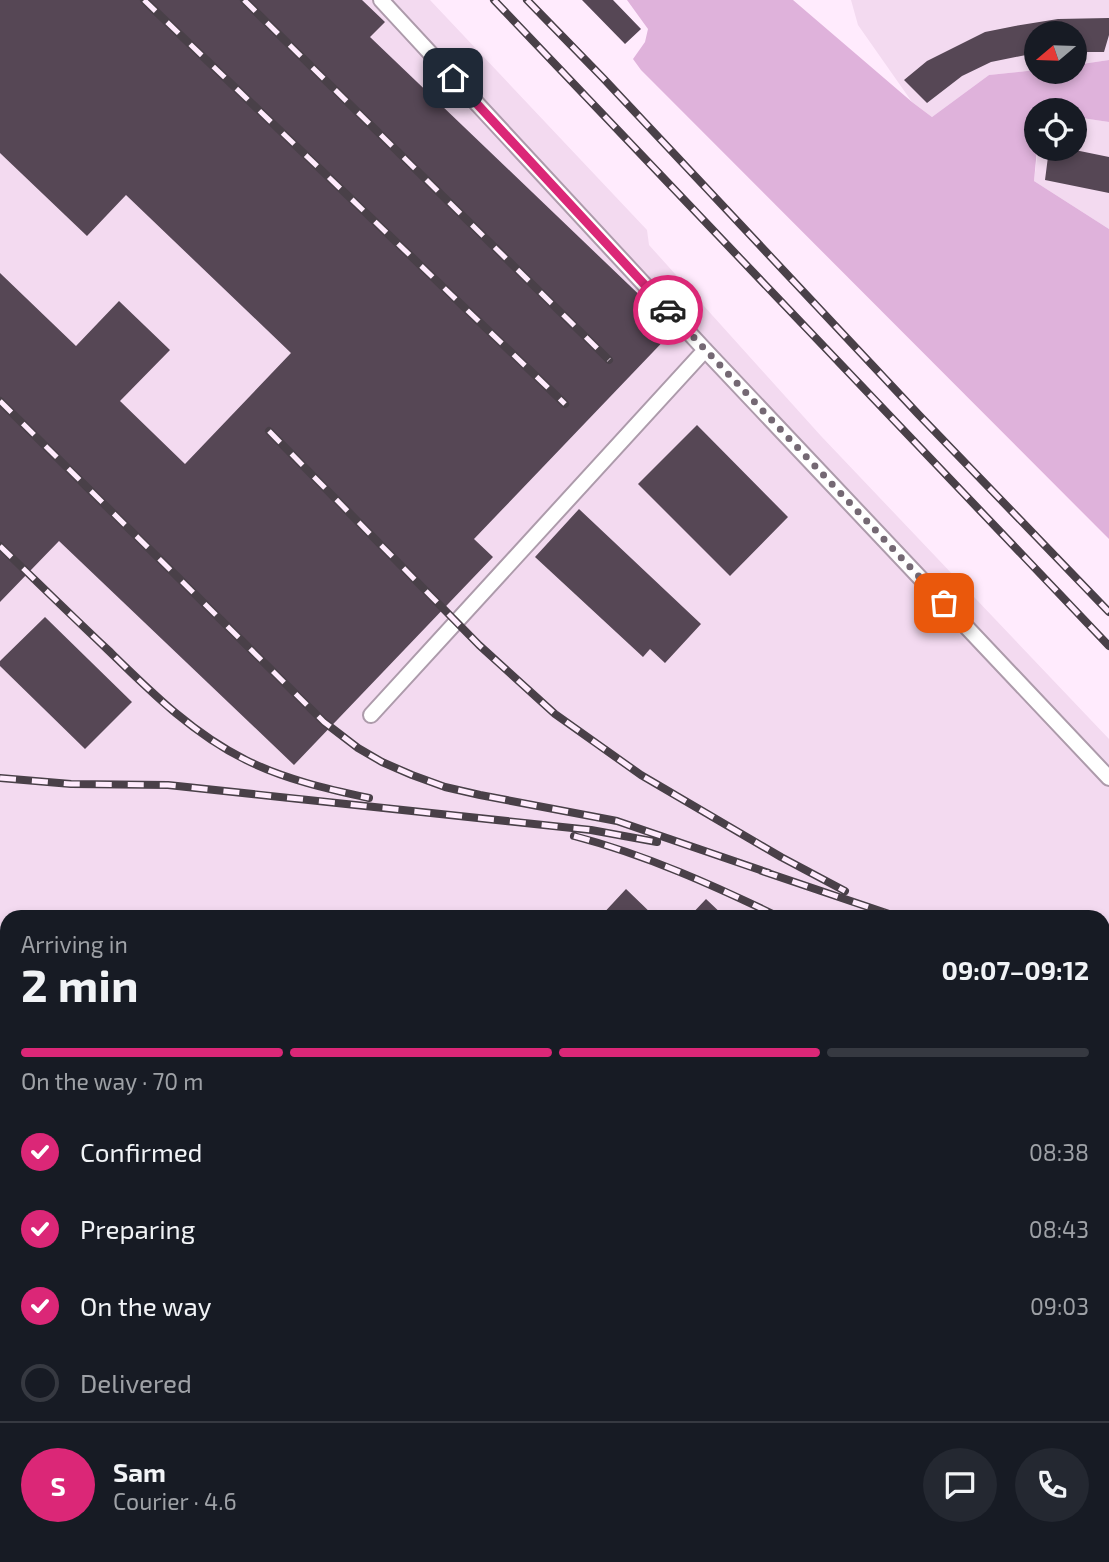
<!DOCTYPE html>
<meta charset="utf-8">
<style>
:root{--surface:#171b24;--page:#242831;--text:#f1f3f6;--muted:#9ea1a6;--line:#363941;--accent:#db2777}
body{margin:0;font-family:"Exo 2",sans-serif;background:var(--page);color:var(--text);height:100vh;display:flex;flex-direction:column;font-size:26px;white-space:nowrap}
*{box-sizing:border-box;margin:0}
p{font-size:23px;color:var(--muted)}
.icon{flex:none;width:38px;height:38px;fill:none;stroke:currentColor;stroke-width:2;stroke-linecap:round;stroke-linejoin:round}
.map{position:relative;flex:1;overflow:hidden}
.drawer{position:absolute;left:0px;top:910px;width:1110px;height:653px;display:flex;flex-direction:column;background:var(--surface);border-radius:21px 21px 0 0;box-shadow:0 4px 10px #0003}
.drawer>*{flex:none}
.needle{width:46px;rotate:251deg}
.tools{position:absolute;left:1024px;top:21px;display:grid;gap:14px}
.tools a{display:grid;place-items:center;width:63px;height:63px;border-radius:50%;background:var(--surface);box-shadow:0 4px 10px #0003;font-size:35px}
.pin{position:absolute;display:grid;place-items:center;width:60px;height:60px;color:#fff;margin:-30px;border-radius:14px;box-shadow:0 4px 10px #0006}
.courier{position:absolute;display:grid;place-items:center;width:70px;height:70px;margin:-35px;border:5px solid #db2777;border-radius:50%;background:#fff;color:#222;box-shadow:0 2px 9px #0007}
.head em{font-style:normal;font-weight:700}
.head div{display:flex;flex-direction:column-reverse}
.head{display:flex;align-items:center;justify-content:space-between;height:119px;padding:0 21px}
h1{font-size:46px;font-weight:700;line-height:52px}
.bar{display:grid;grid-template-columns:repeat(4,1fr);gap:10px 7px;align-content:center;height:84px;padding:0 21px}
.bar i{height:9px;border-radius:5px;background:var(--line)}
.bar .active{background:var(--accent)}
.bar p{grid-column:span 4}
.line{display:flex;align-items:center;gap:18px;padding:0 21px;border-top:2px solid var(--line)}
.line div{flex:1}
.round{display:grid;place-items:center;flex:none;width:74px;height:74px;border-radius:37px;background:var(--page)}
ol{padding:0 21px;list-style:none}
li{display:flex;align-items:center;gap:21px;height:77px}
li p{margin-inline-start:auto}
li .icon{padding:7px;border-radius:50%;background:var(--accent);color:#fff;stroke-width:4}
li:last-child{color:var(--muted)}
li i{width:38px;height:38px;border:4px solid var(--line);border-radius:50%}
.map>svg:first-child{display:block}
.built{fill:#f3daf0;fill-rule:evenodd}
.green{fill:#dfb2db}
.building{fill:#564755}
.lines{fill:none;stroke-linecap:round;stroke-linejoin:round}
.lane-casing{stroke:#ad9bab;stroke-width:18}
.lane{stroke:#fff;stroke-width:14}
.rail-casing{stroke:#494048;stroke-width:8}
.rail{stroke:#ffebfd;stroke-width:5;stroke-dasharray:16;stroke-linecap:butt}
.done{stroke:#746873;stroke-width:7;stroke-dasharray:0 12.6}
.route{stroke:#db2777;stroke-width:9}
</style>
<div class="map">
<svg width="1109" height="1562" viewBox="0 0 1109 1562">
<rect width="100%" height="100%" fill="#ffebfd"/>
<path class="built" d="M0,0H430L647,230L649,245L821,436L1109,739V1562H0ZM7,917H1102V1556H7Z
M851,0H1109V60L1075,65L1074,33H1036V70L989,75L932,117L912,102L858,25Z
M1075,117L1109,122V229L1034,181L1038,149H1074Z"/>
<path class="green" d="M627,0H793L912,102L932,117L989,75L1036,70V72H1074L1075,65L1109,60V122L1075,117L1074,110H1036V149H1037L1034,181L1109,229V539L641,70L633,59L645,42L648,29Z"/>
<path class="building" d="M0,0H362L385,22L370,37L675,329L474,539L493,557L294,765L59,541L0,602V273L76,346L119,301L170,350L120,401L185,464L291,353L126,195L87,236L0,153Z
M582,0H613L641,29L625,44Z
M1109,18V35L1104,52H1074V33H1036V53L991,62L962,76L927,103L904,80L927,61L985,32L1015,26L1058,19Z
M1049,149H1070L1109,157V193L1045,180Z
M697,425L788,517L730,576L638,484Z
M579,509L701,624L665,663L650,649L643,657L535,557Z
M45,617L132,702L85,749L0,666V661Z
M626,889L655,917H600Z
M706,899L725,917H689Z
M1102,1502L1109,1508V1562H1106L1098,1556H1102Z"/>
<g class="lines">
<defs>
<path id="lane" d="M381,0L705,350L1109,778
M371,715L705,350"/>
</defs>
<use href="#lane" class="lane-casing"/>
<use href="#lane" class="lane"/>
<defs>
<path id="rail" d="M144,0L565,404
M244,0L609,360
M494,0L1109,646
M527,0L603,78L919,415L1109,612
M0,401L324,722L358,748L382,762L412,775L445,787L480,795L617,821L769,873
M269,431L479,645L555,714L641,775L781,857L845,891
M0,546C36,581 72,616 108,650C151,692 192,733 246,760C284,779 327,789 369,798
M0,778L71,784L168,785L591,830L657,842
M574,836C646,855 713,885 779,917
M762,871L898,917
M1102,992L1109,995
M1102,1084L1109,1088
M1102,1136L1109,1143
M0,1313L7,1320
M241,1556L246,1562"/>
</defs>
<use href="#rail" class="rail-casing"/>
<use href="#rail" class="rail"/>
</g>
<g class="lines">
<path class="done" d="M668,310L944,603"/>
<path class="route" d="M453,78L668,310"/>
</g>
</svg>
<div class="tools">
<a><svg class="needle" viewBox="-14 -14 28 28"><path d="M0-13l5 13h-10z" fill="#e53935"/><path d="M0 13l5-13h-10z" fill="#9ea1a6"/></svg></a>
<a><svg class="icon" aria-label="locate" viewBox="0 0 24 24"><circle cx="12" cy="12" r="6"/><path d="M12 2v4M12 18v4M2 12h4M18 12h4"/></svg></a>
</div>
<div class="pin" style="left:944px;top:603px;background:#ea580c"><svg class="icon" aria-label="bag" viewBox="0 0 24 24"><path d="M5 8h14l-1 12H6zM9 8a3 3 0 0 1 6 0"/></svg></div>
<div class="pin" style="left:453px;top:78px;background:#1f2937"><svg class="icon" aria-label="home" viewBox="0 0 24 24"><path d="M3 11l9-7 9 7M6 9v11h12V9"/></svg></div>
<div class="courier" style="left:668px;top:310px"><svg class="icon" aria-label="car" viewBox="0 0 24 24"><path d="M5 17H2v-5l4-1 3-4h7l3 4 3 1v5h-3M9 17h6M6 11h13"/><circle cx="7" cy="17" r="2"/><circle cx="17" cy="17" r="2"/></svg></div>
<section class="drawer">
<div class="head"><div><h1>2 min</h1><p>Arriving in</p></div><em>09:07–09:12</em></div>
<div class="bar"><i class="active"></i><i class="active"></i><i class="active"></i><i></i><p>On the way · 70 m</p></div>
<ol>
<li><svg class="icon" aria-label="check" viewBox="0 0 24 24"><path d="M5 12l5 5 9-10"/></svg>Confirmed<p>08:38</p></li>
<li><svg class="icon" aria-label="check" viewBox="0 0 24 24"><path d="M5 12l5 5 9-10"/></svg>Preparing<p>08:43</p></li>
<li><svg class="icon" aria-label="check" viewBox="0 0 24 24"><path d="M5 12l5 5 9-10"/></svg>On the way<p>09:03</p></li>
<li><i></i>Delivered</li>
</ol>
<div class="line" style="height:126px"><b class="round" style="background:var(--accent);color:#fff">S</b><div><b>Sam</b><p>Courier · 4.6</p></div><a class="round"><svg class="icon" aria-label="chat" viewBox="0 0 24 24"><path d="M4 5h16v11H9l-5 4z"/></svg></a><a class="round"><svg class="icon" aria-label="phone" viewBox="0 0 24 24"><path d="M5 4h4l2 5-3 2q2 4 5 5l2-3 5 2v4C11 20 4 13 5 4z"/></svg></a></div>
</section>
</div>
